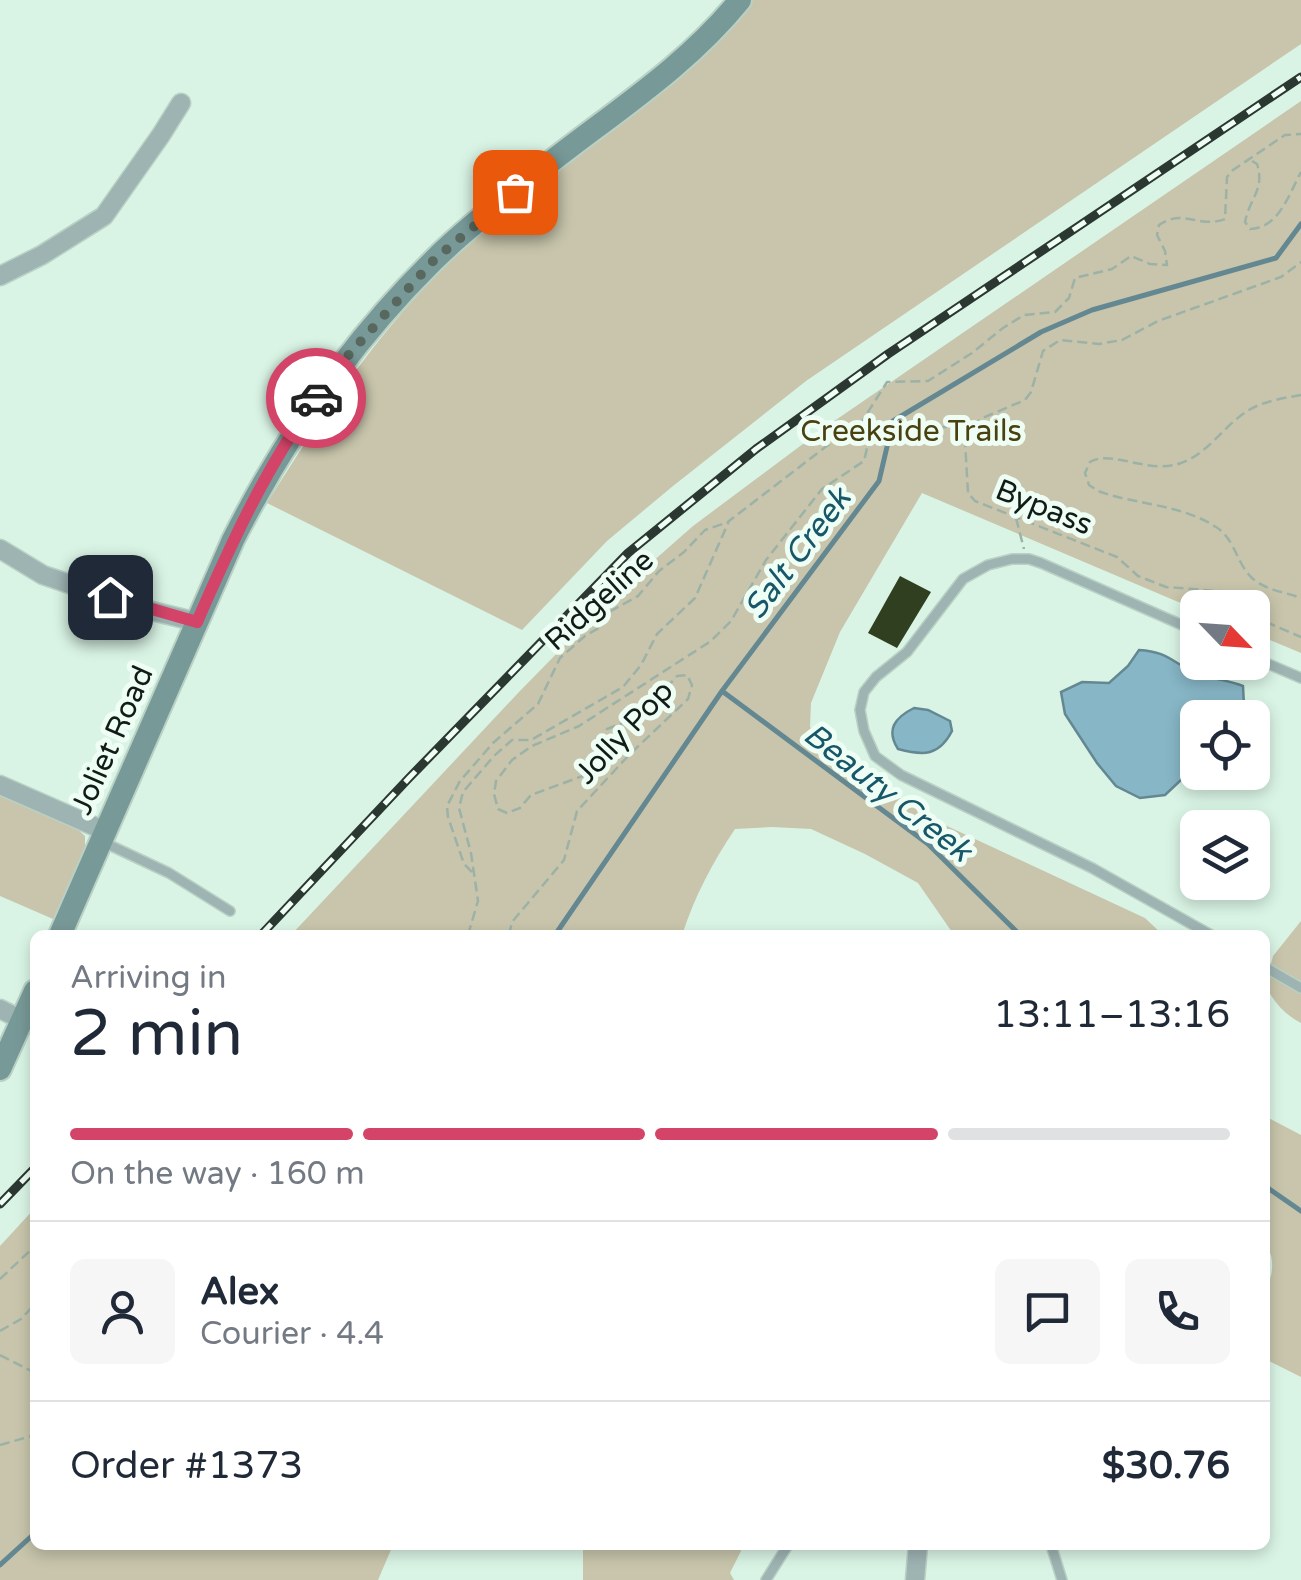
<!DOCTYPE html>
<meta charset="utf-8">
<style>
:root{--surface:#fff;--page:#f6f6f7;--text:#1f2937;--muted:#747a83;--line:#e0e1e3;--accent:#d34468}
body{margin:0;font-family:"Varela Round",sans-serif;background:var(--page);color:var(--text);height:100vh;display:flex;flex-direction:column;font-size:38px;white-space:nowrap}
*{box-sizing:border-box;margin:0}
p{font-size:32px;color:var(--muted)}
.icon{flex:none;width:55px;height:55px;fill:none;stroke:currentColor;stroke-width:2;stroke-linecap:round;stroke-linejoin:round}
.map{position:relative;flex:1;overflow:hidden}
.side{position:absolute;left:30px;top:930px;width:1240px;height:620px;display:flex;flex-direction:column;background:var(--surface);border-radius:15px;box-shadow:0 5px 15px #0003}
.side>*{flex:none}
.needle{width:65px;rotate:115deg}
.fabs{position:absolute;left:1180px;top:590px;display:grid;gap:20px}
.fabs a{display:grid;place-items:center;width:90px;height:90px;border-radius:15px;background:var(--surface);box-shadow:0 5px 15px #0003;font-size:50px}
.pin{position:absolute;display:grid;place-items:center;width:85px;height:85px;color:#fff;margin:-42px;border-radius:20px;box-shadow:0 5px 15px #0006}
.courier{position:absolute;display:grid;place-items:center;width:100px;height:100px;margin:-50px;border:8px solid #d34468;border-radius:50%;background:#fff;color:#222;box-shadow:0 2px 12px #0007}
.summary em{font-style:normal;font-weight:600}
.summary div{display:flex;flex-direction:column-reverse}
.summary{display:flex;align-items:center;justify-content:space-between;height:170px;padding:0 40px}
h1{font-size:65px;font-weight:600;line-height:75px}
.bar{display:grid;grid-template-columns:repeat(4,1fr);gap:15px 10px;align-content:center;height:120px;padding:0 40px}
.bar i{height:12px;border-radius:8px;background:var(--line)}
.bar .active{background:var(--accent)}
.bar p{grid-column:span 4}
.line{display:flex;align-items:center;gap:25px;padding:0 40px;border-top:2px solid var(--line)}
.line div{flex:1}
.round{display:grid;place-items:center;flex:none;width:105px;height:105px;border-radius:15px;background:var(--page)}
.map>svg:first-child{display:block}
.green{fill:#c8c5ac}
.water{fill:#87b6c6;stroke:#648892;stroke-width:2.5}
.lines{fill:none;stroke-linecap:round;stroke-linejoin:round}
.stream{stroke:#648892;stroke-width:5}
.building{fill:#2f3f20}
.service-casing{stroke:#b9d1c4;stroke-width:12}
.minor-casing{stroke:#b9d1c4;stroke-width:21}
.secondary-casing{stroke:#b9d1c4;stroke-width:26}
.path{stroke:#9cb2a6;stroke-width:2.5;stroke-dasharray:10 5;stroke-linecap:butt}
.service{stroke:#9eb4b3;stroke-width:9}
.minor{stroke:#9eb4b3;stroke-width:18}
.secondary{stroke:#779997;stroke-width:22}
.rail-casing{stroke:#2b3731;stroke-width:9}
.rail{stroke:#eefef5;stroke-width:5;stroke-dasharray:15;stroke-linecap:butt}
.done{stroke:#58685f;stroke-width:10;stroke-dasharray:0 18}
.route{stroke:#d34468;stroke-width:12}
.labels{text-anchor:middle;stroke-width:10;stroke-linejoin:round;paint-order:stroke}
.park-label{font-size:30px;fill:#49410f;stroke:#eefef5}
.street-label{font-size:30px;fill:#121c17;stroke:#eefef5}
.water-label{font-size:32px;font-style:italic;fill:#185669;stroke:#eefef5}
</style>
<div class="map">
<svg width="1301" height="1580" viewBox="0 0 1301 1580">
<rect width="100%" height="100%" fill="#d9f4e5"/>
<path class="green" d="M751,0H1301V44L806,381L673,486L607,541L522,630L267,503C328,405 394,308 481,233L708,52Z
M1301,101V653L1253,633L1252,608H1198L1197,610L922,493L840,632L811,703L810,727L850,768L947,826L1145,918L1163,935H954L918,883L865,854L811,829L772,827L735,829C712,863 695,896 682,935H291L519,692L609,600L693,526L827,426Z
M0,792L75,827L85,836V853L53,919L0,896Z
M1301,921V1023C1285,1015 1273,1001 1265,985L1273,956Z
M1265,1116L1301,1135V1377L1265,1359V1290C1274,1276 1275,1256 1265,1243Z
M35,1208V1545H393L378,1580H0V1246Z
M583,1545H744L730,1573L734,1580H583Z"/>
<path class="water" d="M1139,650C1168,652 1170,661 1194,672C1206,678 1229,680 1243,686L1244,706L1239,717L1198,718L1197,765L1165,795L1140,798L1116,786L1097,763L1065,714L1061,692L1082,682L1109,683L1128,666Z
M914,708L928,710L950,721L952,731C939,756 924,756 898,749C886,730 894,718 914,708Z"/>
<g class="lines">
<path class="stream" d="M722,691L928,844L1020,935
M555,935L722,691L879,481L893,421L1041,332L1092,310L1276,258L1301,224
M1265,1186L1301,1211
M0,1565L35,1533"/>
</g>
<path class="building" d="M900,576L931,592L897,648L868,633Z"/>
<g class="lines">
<defs>
<path id="service" d="M1198,632L1041,563L1029,559H1012L988,565L963,579L907,652L876,677L864,692L860,710L864,731L875,756L901,775L1092,868L1211,935
M1252,657L1301,678
M103,842L169,873L230,911
M1265,967L1301,988
M1051,1545L1062,1580
M766,1580L788,1545"/>
<path id="minor" d="M0,276L42,255L104,216L161,135L181,103
M0,549L43,575L144,609L197,622
M0,785L105,831
M0,1009L22,1020
M915,1580L918,1545"/>
<path id="secondary" d="M60,935L233,540C285,437 350,343 432,262C466,228 506,198 543,168C611,114 685,68 740,0
M0,1069L35,991"/>
</defs>
<use href="#service" class="service-casing"/>
<use href="#minor" class="minor-casing"/>
<use href="#secondary" class="secondary-casing"/>
<path class="path" d="M1252,161L1257,164C1265,190 1250,197 1245,222L1250,229C1279,228 1289,194 1301,172
M1301,395C1284,398 1264,401 1249,410C1224,425 1208,454 1181,463C1149,475 1111,449 1090,462L1085,473L1089,485L1098,491C1136,505 1181,504 1216,527C1235,539 1236,562 1251,577C1264,590 1285,592 1301,598
M965,440L980,419L1025,400L1031,392L1043,351L1060,340L1099,344L1122,340L1158,321L1281,277L1301,262
M1016,518L1024,549
M1252,616L1301,637
M472,872L464,864L448,817L447,806L460,781L493,743L538,704L560,658L585,636L602,626L611,611L638,596L659,571L684,552L705,530L728,522
M468,935L478,901L471,853L459,808L463,792L494,756L512,740H531L623,687L641,665L657,634L695,598L729,521L828,445L861,423L887,382L928,381L972,353L1003,328L1024,315L1055,312L1069,298L1075,278L1112,269L1131,256L1150,264L1167,265L1165,251L1157,235L1159,225C1184,208 1199,229 1225,219L1227,177L1233,170L1285,135L1301,134
M509,935L512,922L564,860L577,811L629,755L688,699L692,685L687,675L677,676L643,715L607,729L599,758L588,774L531,795L520,808L507,813L498,809L494,794L496,781L512,760L532,746L579,726L711,641L731,621L766,560L822,489L864,461L868,444L875,438L924,439L939,427H951L965,441L968,493L975,501L1117,557L1138,576L1166,587L1230,592L1237,596L1246,608
M0,1279L35,1246
M0,1331L21,1319L35,1304
M0,1355L35,1373
M0,1445L35,1435"/>
<use href="#service" class="service"/>
<use href="#minor" class="minor"/>
<use href="#secondary" class="secondary"/>
<defs>
<path id="rail" d="M261,935L409,778L628,553L756,449L888,354L1301,77
M0,1204L35,1168"/>
</defs>
<use href="#rail" class="rail-casing"/>
<use href="#rail" class="rail"/>
</g>
<g class="lines">
<path class="done" d="M316,398L344,360L434,260L515,192"/>
<path class="route" d="M110,597L197,622C231,544 266,467 316,398"/>
</g>
<g class="labels">
<g class="park-label">
<text x="911" y="441">Creekside Trails</text>
</g>
<g class="street-label">
<text transform="translate(1044 507) rotate(22)" y="10">Bypass</text>
<text transform="translate(599 600) rotate(-42)" y="10">Ridgeline</text>
<text transform="translate(624 732) rotate(-47)" y="10">Jolly Pop</text>
<text transform="translate(112 740) rotate(-66)" y="10">Joliet Road</text>
</g>
<g class="water-label">
<text transform="translate(797 553) rotate(-53)" y="11">Salt Creek</text>
<text transform="translate(888 792) rotate(38)" y="11">Beauty Creek</text>
</g>
</g>
</svg>
<div class="fabs">
<a><svg class="needle" viewBox="-14 -14 28 28"><path d="M0-13l5 13h-10z" fill="#e53935"/><path d="M0 13l5-13h-10z" fill="#747a83"/></svg></a>
<a><svg class="icon" aria-label="locate" viewBox="0 0 24 24"><circle cx="12" cy="12" r="6"/><path d="M12 2v4M12 18v4M2 12h4M18 12h4"/></svg></a>
<a><svg class="icon" aria-label="layers" viewBox="0 0 24 24"><path d="M12 4l9 5-9 5-9-5zM3 14l9 5 9-5"/></svg></a>
</div>
<div class="pin" style="left:515px;top:192px;background:#ea580c"><svg class="icon" aria-label="bag" viewBox="0 0 24 24"><path d="M5 8h14l-1 12H6zM9 8a3 3 0 0 1 6 0"/></svg></div>
<div class="pin" style="left:110px;top:597px;background:#1f2937"><svg class="icon" aria-label="home" viewBox="0 0 24 24"><path d="M3 11l9-7 9 7M6 9v11h12V9"/></svg></div>
<div class="courier" style="left:316px;top:398px"><svg class="icon" aria-label="car" viewBox="0 0 24 24"><path d="M5 17H2v-5l4-1 3-4h7l3 4 3 1v5h-3M9 17h6M6 11h13"/><circle cx="7" cy="17" r="2"/><circle cx="17" cy="17" r="2"/></svg></div>
<section class="side">
<div class="summary"><div><h1>2 min</h1><p>Arriving in</p></div><em>13:11–13:16</em></div>
<div class="bar"><i class="active"></i><i class="active"></i><i class="active"></i><i></i><p>On the way · 160 m</p></div>
<div class="line" style="height:180px"><a class="round"><svg class="icon" aria-label="person" viewBox="0 0 24 24"><circle cx="12" cy="8" r="4"/><path d="M4 21q1-7 8-7t8 7"/></svg></a><div><b>Alex</b><p>Courier · 4.4</p></div><a class="round"><svg class="icon" aria-label="chat" viewBox="0 0 24 24"><path d="M4 5h16v11H9l-5 4z"/></svg></a><a class="round"><svg class="icon" aria-label="phone" viewBox="0 0 24 24"><path d="M5 4h4l2 5-3 2q2 4 5 5l2-3 5 2v4C11 20 4 13 5 4z"/></svg></a></div>
<div class="line" style="height:130px"><div>Order #1373</div><b>$30.76</b></div>
</section>
</div>
